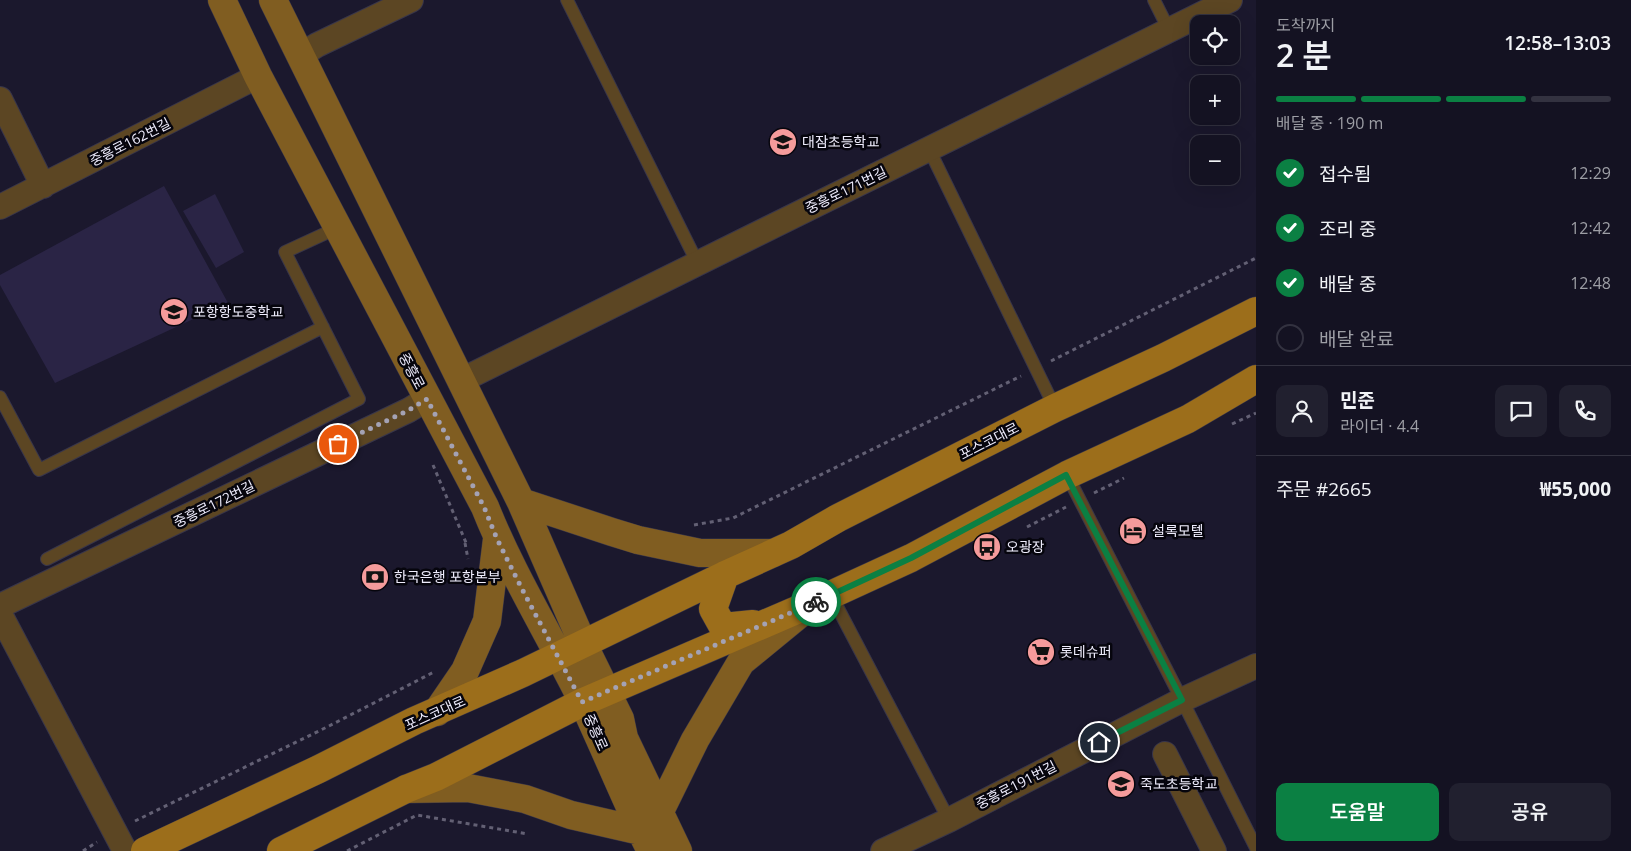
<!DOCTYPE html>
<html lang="ko">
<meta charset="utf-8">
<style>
:root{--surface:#141222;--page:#21202f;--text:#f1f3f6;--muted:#9d9ea5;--line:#333240;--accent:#0b8043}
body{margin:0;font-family:"Open Sans","Noto Sans KR",sans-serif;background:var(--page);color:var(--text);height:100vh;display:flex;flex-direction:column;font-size:19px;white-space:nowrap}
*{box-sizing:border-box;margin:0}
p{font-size:16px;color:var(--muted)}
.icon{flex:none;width:28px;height:28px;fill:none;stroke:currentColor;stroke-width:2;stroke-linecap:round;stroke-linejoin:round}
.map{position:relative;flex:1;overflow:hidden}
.side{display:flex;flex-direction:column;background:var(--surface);width:375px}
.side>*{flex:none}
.fabs{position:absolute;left:1190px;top:15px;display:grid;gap:10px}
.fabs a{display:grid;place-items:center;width:50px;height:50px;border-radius:10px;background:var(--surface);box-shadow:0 5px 20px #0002,0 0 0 1px var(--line);font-size:25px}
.pin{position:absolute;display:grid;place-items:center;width:42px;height:42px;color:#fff;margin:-21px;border:2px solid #fff;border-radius:50%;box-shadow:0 1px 5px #0007}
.courier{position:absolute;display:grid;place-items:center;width:50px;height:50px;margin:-25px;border:4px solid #0b8043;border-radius:50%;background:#fff;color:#222;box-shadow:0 1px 6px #0007}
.headline em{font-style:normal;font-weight:600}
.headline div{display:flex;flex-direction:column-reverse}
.headline{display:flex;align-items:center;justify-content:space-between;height:85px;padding:0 20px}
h1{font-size:32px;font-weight:600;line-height:38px}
.bar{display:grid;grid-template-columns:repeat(4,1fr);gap:8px 5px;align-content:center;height:60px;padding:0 20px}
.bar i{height:6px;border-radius:4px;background:var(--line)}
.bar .active{background:var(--accent)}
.bar p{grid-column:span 4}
.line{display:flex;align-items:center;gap:12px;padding:0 20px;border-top:1px solid var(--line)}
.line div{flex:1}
.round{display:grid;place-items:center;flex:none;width:52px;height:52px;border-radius:10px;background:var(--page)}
ol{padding:0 20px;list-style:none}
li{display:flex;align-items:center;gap:15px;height:55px}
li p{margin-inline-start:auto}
li .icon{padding:5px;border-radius:50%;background:var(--accent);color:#fff;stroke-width:4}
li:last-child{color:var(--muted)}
li i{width:28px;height:28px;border:2px solid var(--line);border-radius:50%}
.button{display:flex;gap:10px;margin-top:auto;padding:10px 20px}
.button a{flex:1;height:58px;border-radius:10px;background:var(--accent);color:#fff;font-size:20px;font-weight:600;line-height:58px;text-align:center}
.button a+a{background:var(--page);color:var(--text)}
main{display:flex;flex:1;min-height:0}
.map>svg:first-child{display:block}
.green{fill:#2a2445}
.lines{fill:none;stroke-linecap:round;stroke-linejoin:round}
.service-casing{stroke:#39364a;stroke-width:14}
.minor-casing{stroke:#39364a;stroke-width:26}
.secondary-casing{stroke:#39364a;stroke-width:29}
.primary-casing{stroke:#39364a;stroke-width:29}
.path{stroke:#636074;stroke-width:3;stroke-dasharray:4 4;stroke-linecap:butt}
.service{stroke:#5c4623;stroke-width:12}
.minor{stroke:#5c4623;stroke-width:24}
.secondary{stroke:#805d21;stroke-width:28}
.primary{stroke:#9c6e1b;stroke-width:28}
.done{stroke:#a4a2b4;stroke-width:5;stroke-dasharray:0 9}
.route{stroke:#0b8043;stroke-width:6}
.labels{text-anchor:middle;stroke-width:5;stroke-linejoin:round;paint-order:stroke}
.street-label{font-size:14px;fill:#eeecfc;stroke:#06050d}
.poi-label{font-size:14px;fill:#eeecfc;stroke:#06050d;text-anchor:start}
</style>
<main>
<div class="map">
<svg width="1256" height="851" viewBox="0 0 1256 851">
<rect width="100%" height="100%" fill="#1b182d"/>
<path class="green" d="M164,186L228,303L55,383L0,285V275Z
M215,194L244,252L216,268L183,211Z"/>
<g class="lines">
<defs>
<path id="service" d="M567,0L698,264
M1154,0L1169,30
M929,149L1055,408
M0,397L39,470L323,327
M1067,475L1182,700L1256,848
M47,559L359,399L285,252L337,228
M831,595L949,820"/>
<path id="minor" d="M301,55L317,45L411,0
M0,99L43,186
M0,207L258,76
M462,380L1230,0
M0,606L409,410L427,399
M0,614L125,851
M1165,754L1214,851
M883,851L949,820L1182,700L1256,666"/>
<path id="secondary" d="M222,0L258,76L485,507C512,575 551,637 583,702C603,745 621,788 641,831L651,851
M273,0L521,502L583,644L620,719L624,738L678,851
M521,502L612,532L638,540L700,553H773
M437,712L465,671L487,621L497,539
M406,789L468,788L525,799L571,815L641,831
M659,813L695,740L741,662L802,612"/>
<path id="primary" d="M725,575L713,609L723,627L753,624
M145,851L319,769L414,721L523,673L725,575L791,545L838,518L1055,408L1163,358L1256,311
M281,851L406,789L436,777L583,702L813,603L911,558L1067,475L1188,419L1256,379"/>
</defs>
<use href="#service" class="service-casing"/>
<use href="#minor" class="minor-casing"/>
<use href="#secondary" class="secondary-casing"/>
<use href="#primary" class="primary-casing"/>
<path class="path" d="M1051,361L1256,258
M1232,424L1256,413
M433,465L467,545
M1094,493L1124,478
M694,525L733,518L1021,376
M1027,527L1066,507
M465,543L468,559
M135,821L329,726L434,672
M83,851L97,842
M347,851L417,815L528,834"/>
<use href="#service" class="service"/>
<use href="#minor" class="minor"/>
<use href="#secondary" class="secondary"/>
<use href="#primary" class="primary"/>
</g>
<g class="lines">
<path class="done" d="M338,444L409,410L427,399L484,507L497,539L522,589L582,702L816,602"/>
<path class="route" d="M816,602L911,558L1066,475L1182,700L1099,742"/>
</g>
<defs>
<symbol id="school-disc" viewBox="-11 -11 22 22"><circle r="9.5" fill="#f59b9b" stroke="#06050d"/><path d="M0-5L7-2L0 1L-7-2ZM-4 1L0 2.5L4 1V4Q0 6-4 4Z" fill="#111"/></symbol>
<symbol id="hotel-disc" viewBox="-11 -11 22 22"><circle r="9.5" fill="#f59b9b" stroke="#06050d"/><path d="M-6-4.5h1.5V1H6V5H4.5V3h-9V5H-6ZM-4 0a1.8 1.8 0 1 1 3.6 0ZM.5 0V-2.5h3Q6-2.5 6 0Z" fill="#111"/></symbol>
<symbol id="bus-disc" viewBox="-11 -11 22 22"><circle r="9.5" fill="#f59b9b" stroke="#06050d"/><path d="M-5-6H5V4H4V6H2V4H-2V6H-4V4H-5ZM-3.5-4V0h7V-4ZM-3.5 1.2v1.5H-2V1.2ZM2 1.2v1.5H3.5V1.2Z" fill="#111"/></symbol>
<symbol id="bank-disc" viewBox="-11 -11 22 22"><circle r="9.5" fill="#f59b9b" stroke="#06050d"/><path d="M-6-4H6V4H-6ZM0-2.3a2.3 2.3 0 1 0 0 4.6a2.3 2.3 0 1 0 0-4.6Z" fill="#111"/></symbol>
<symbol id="supermarket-disc" viewBox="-11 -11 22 22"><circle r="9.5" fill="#f59b9b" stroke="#06050d"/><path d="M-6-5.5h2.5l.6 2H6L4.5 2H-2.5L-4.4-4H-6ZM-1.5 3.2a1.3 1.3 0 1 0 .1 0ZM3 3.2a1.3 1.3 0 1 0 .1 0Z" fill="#111"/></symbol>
</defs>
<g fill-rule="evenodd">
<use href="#school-disc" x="767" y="126" width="32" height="32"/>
<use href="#school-disc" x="158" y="296" width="32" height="32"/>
<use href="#hotel-disc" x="1117" y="515" width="32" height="32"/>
<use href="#bus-disc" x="971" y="531" width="32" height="32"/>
<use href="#bank-disc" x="359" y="561" width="32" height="32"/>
<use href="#supermarket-disc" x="1025" y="636" width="32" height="32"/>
<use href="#school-disc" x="1105" y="768" width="32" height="32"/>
</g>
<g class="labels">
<g class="street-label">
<text transform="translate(130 142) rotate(-27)" y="5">중흥로162번길</text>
<text transform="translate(846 190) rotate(-26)" y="5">중흥로171번길</text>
<text transform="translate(412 371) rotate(62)" y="5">중흥로</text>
<text transform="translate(989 441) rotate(-27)" y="5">포스코대로</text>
<text transform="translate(214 504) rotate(-26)" y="5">중흥로172번길</text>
<text transform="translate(435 713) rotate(-24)" y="5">포스코대로</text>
<text transform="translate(596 732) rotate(66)" y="5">중흥로</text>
<text transform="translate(1016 785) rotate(-27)" y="5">중흥로191번길</text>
</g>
<g class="poi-label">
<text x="802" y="147">대잠초등학교</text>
<text x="193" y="317">포항항도중학교</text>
<text x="1152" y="536">설록모텔</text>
<text x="1006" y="552">오광장</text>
<text x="394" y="582">한국은행 포항본부</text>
<text x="1060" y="657">롯데슈퍼</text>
<text x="1140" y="789">죽도초등학교</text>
</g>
</g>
</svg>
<div class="fabs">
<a><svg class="icon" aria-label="locate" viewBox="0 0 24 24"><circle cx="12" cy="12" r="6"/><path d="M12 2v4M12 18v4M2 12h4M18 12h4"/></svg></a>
<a>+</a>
<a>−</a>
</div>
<div class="pin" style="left:338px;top:444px;background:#ea580c"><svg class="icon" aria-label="bag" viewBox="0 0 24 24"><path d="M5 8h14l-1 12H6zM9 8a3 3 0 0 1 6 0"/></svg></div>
<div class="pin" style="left:1099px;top:742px;background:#1f2937"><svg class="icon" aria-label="home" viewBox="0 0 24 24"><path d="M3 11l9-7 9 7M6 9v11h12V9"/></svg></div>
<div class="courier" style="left:816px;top:602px"><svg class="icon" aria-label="bike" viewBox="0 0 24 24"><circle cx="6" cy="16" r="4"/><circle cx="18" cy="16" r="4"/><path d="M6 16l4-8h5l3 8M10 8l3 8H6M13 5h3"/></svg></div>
</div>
<section class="side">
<div class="headline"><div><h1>2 분</h1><p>도착까지</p></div><em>12:58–13:03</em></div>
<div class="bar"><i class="active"></i><i class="active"></i><i class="active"></i><i></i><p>배달 중 · 190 m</p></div>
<ol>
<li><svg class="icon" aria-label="check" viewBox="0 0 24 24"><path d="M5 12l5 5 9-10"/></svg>접수됨<p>12:29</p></li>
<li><svg class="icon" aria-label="check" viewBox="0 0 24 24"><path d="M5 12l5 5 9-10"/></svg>조리 중<p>12:42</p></li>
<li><svg class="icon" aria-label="check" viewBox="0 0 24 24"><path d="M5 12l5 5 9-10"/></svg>배달 중<p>12:48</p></li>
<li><i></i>배달 완료</li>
</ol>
<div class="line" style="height:90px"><a class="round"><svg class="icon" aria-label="person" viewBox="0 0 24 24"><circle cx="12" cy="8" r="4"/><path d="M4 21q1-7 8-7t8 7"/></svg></a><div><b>민준</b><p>라이더 · 4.4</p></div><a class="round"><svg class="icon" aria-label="chat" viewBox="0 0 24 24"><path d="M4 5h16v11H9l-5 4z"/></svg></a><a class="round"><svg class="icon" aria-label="phone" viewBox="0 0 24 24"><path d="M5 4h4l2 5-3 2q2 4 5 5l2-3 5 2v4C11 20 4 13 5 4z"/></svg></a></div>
<div class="line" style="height:65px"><div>주문 #2665</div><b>₩55,000</b></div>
<div class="button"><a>도움말</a><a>공유</a></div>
</section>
</main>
